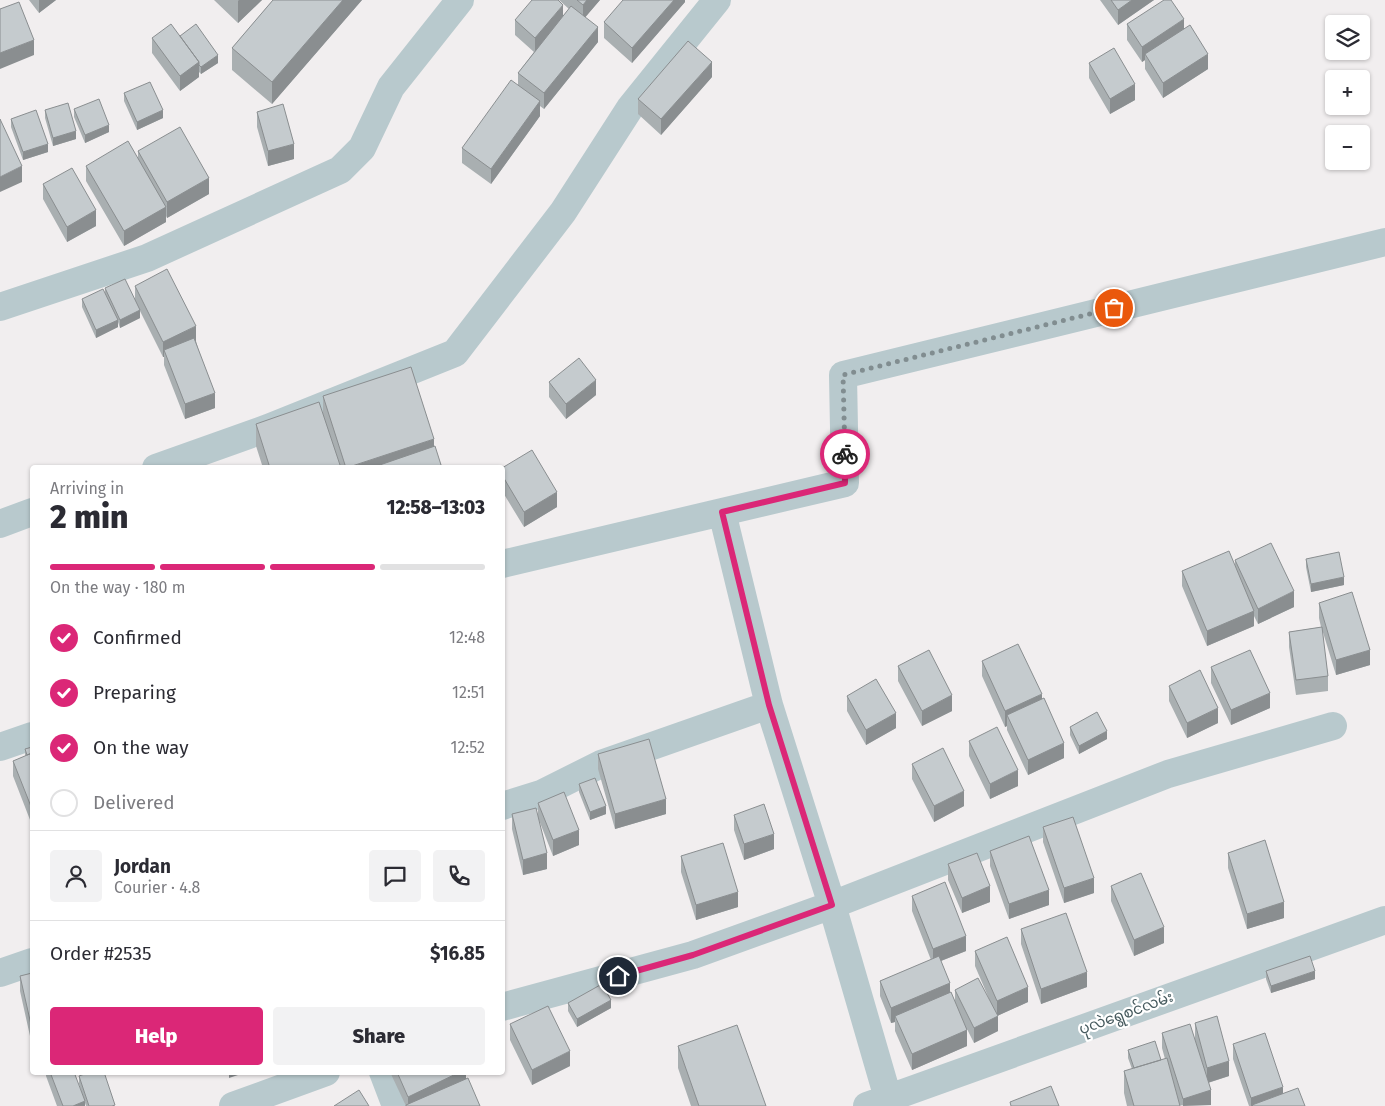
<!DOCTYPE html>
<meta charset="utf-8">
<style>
:root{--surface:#fff;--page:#f2f2f3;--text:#2b2b33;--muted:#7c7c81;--line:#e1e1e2;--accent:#db2777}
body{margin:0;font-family:"Fira Sans","Noto Sans Myanmar",sans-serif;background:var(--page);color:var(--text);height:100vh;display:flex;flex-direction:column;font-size:19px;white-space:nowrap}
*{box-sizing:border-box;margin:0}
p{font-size:16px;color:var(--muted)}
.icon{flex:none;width:28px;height:28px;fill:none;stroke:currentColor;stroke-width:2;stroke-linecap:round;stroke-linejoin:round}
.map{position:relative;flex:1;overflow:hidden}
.panel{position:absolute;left:30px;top:465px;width:475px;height:610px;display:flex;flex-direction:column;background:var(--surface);border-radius:5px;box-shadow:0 1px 4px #0004}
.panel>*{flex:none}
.fabs{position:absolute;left:1325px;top:15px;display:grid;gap:10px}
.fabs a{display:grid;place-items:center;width:45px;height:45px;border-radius:5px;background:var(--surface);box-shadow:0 1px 4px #0004;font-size:25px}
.pin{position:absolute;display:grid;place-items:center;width:42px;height:42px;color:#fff;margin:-21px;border:2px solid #fff;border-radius:50%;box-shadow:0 1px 5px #0007}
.courier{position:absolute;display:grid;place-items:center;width:50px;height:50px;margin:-25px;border:4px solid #db2777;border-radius:50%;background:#fff;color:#222;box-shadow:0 1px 6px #0007}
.overview em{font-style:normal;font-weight:800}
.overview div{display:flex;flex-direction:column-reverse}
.overview{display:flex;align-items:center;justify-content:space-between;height:85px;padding:0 20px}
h1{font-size:32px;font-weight:800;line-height:38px}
.bar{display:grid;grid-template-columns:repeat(4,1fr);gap:8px 5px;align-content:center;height:60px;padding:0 20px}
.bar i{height:6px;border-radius:4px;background:var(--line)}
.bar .active{background:var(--accent)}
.bar p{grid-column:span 4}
.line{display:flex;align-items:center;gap:12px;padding:0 20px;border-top:1px solid var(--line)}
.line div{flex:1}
.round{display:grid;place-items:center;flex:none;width:52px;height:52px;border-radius:5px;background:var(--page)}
ol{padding:0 20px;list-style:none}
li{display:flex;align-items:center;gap:15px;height:55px}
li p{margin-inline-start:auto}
li .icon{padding:5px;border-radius:50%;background:var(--accent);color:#fff;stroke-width:4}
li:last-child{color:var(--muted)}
li i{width:28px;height:28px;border:2px solid var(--line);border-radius:50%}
.primary-button{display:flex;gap:10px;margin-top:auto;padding:10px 20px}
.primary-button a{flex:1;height:58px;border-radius:5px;background:var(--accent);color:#fff;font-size:20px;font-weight:800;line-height:58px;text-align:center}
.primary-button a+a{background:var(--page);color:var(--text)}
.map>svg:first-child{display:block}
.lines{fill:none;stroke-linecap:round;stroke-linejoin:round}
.minor{stroke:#b8c9cd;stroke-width:28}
.wall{fill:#a9afb1}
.shaded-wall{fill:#8a8e90}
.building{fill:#c5cbce;stroke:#8a8e90}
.done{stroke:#818d90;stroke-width:5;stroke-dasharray:0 9}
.route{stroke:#db2777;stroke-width:6}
.labels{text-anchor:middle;stroke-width:4.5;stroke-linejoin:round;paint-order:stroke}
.street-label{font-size:15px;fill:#45595d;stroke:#fff}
</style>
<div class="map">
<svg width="1385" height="1106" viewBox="0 0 1385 1106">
<rect width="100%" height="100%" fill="#f1eeef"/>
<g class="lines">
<path class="minor" d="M0,307L147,258L340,170L362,148L391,87L460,0
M156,468L268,428L455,353L563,212L630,108L717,0
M722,512L769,705L832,905L888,1098
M0,524L32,512
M502,564L845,483L843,375L1385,242
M0,747L32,736
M502,806L541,794L601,764L769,705
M0,973L32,962
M502,1007L693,955L832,905L1168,774L1333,726
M383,1072L396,1106
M233,1106L326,1072
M867,1106L1385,920"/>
</g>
<path class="wall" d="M29,0H56L39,13Z
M214,0H262L238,23Z
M273,0H362L272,104L232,70V48Z
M559,0H600L585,17L598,42L544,109L540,106V116L491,184L462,163V148L518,85V73L534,52L515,35V20L563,16L569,9Z
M685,0V2L632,63L604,38V22Z
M1100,0H1154L1118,25Z
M1127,24L1184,29L1208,69L1163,98L1145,69V60L1142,62L1127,40Z
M180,36L218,63L201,74L199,72V77L180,91L152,53V38Z
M1089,63L1135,100L1110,114L1089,78Z
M712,77L661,135L638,114V99Z
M124,93L163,118L137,130L124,101Z
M74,109L109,132L85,143L74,117Z
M45,110L76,139L53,146L45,118Z
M257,112L294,159L268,166L257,127Z
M11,119L48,152L23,160L11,127Z
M138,151L209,194L167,218L166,216V222L124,246L86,181V166L138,158Z
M43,184L96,226L67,242L43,199Z
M135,286L196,341L215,408L185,419L164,365V357H163L140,311V318L120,328L118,322V327L96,338L82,307V299L105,293V288L135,299Z
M549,382L596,395L566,419L549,397Z
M323,396L434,447L442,468H263L256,446V424L323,414Z
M502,475L557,507L524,527L502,491Z
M1306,559L1344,585L1311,592L1306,567Z
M1235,560L1294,607L1258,624L1254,616V626L1207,646L1182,586V571L1235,566Z
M1319,603L1370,665L1336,675L1322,629L1328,676V691L1296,695L1289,647V632L1321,627L1319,618Z
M982,661L1042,699L1064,758L1028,775L1007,730V726L1005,727L982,676Z
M898,666L952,711L922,726L898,681Z
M1211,667L1270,708L1231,725L1211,683Z
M1169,686L1218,723L1187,738L1169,701Z
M847,696L896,728L866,745L847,711Z
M1070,727L1107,739L1079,754L1070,735Z
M969,741L1018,786L990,799L969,756Z
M32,747V825L13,776V761L25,756V749Z
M598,754L666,814L615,829L598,769Z
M912,764L964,806L934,822L912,779Z
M579,784L606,814L590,820L579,792Z
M538,803L579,845L553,856L539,820L547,869L523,875L512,829V814L538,817Z
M734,815L774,849L744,860L734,830Z
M1043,827L1094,893L1064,903L1043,842Z
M990,851L1049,905L1009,919L990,866Z
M1228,853L1284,918L1247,929L1228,868Z
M681,856L738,907L696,920L681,872Z
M948,864L990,902L962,913L948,880Z
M1111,886L1164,943L1134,956L1111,901Z
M912,896L966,951L941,961L950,992L955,1001V990L993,1008L975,966V951L1028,1002L997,1016L998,1031L974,1043L967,1029V1046L912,1070L895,1031V1022L891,1023L880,996V981L931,960L912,911Z
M1021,929L1087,987L1041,1004L1021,944Z
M1266,971L1315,979L1271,993L1266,979Z
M32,973V1045L20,991V976Z
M568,1003L611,1008L577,1027L568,1011Z
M1195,1023L1229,1076L1208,1083L1211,1105L1127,1106L1124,1093V1071L1132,1069L1128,1058V1050L1161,1060L1165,1059L1162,1048V1033L1195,1038Z
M510,1024L570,1066L532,1085L510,1040Z
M1233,1044L1283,1093L1305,1106H1249L1233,1059Z
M678,1046L766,1106H691L678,1068Z
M46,1072H74L85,1106H57L46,1076Z
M390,1072H466V1079L480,1106H406Z
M79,1076L115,1106H86L79,1084Z"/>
<path class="shaded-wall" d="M39,0H56L39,13Z
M239,0H262L238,23V1Z
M343,0H362L272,104V82Z
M587,0H600L583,20V5Z
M674,0H685V2L632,63V48Z
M1132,0H1154L1118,25V10Z
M563,5V20L535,53V38Z
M1184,19V34L1145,54V60L1142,62V47Z
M598,27V42L544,109V93Z
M34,40V55L0,69V53Z
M1208,54V69L1163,98V83Z
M218,55V63L201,74V67Z
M199,62V77L180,91V76Z
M712,62V77L661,135V119Z
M1135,84V100L1110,114V99Z
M540,101V116L491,184V169Z
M163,110V118L137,130V122Z
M109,125V132L85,143V135Z
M76,131V139L53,146V138Z
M48,144V152L23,160V152Z
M294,144V159L268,166V151Z
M22,166V182L0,192V177Z
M209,178V194L167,218V202Z
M166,207V222L124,246V231Z
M96,210V226L67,242V227Z
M140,310V318L120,328V320Z
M118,320V327L96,338V330Z
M196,326V341L164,350V357H163V342Z
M596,380V395L566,419V404Z
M215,393V408L185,419V404Z
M434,439V462L415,468H347Z
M557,492V507L524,527V512Z
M1344,577V585L1311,592V584Z
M1294,591V607L1258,624V609Z
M1254,611V626L1207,646V631Z
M1370,650V665L1336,675V660Z
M1270,693V708L1231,725V710Z
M1042,694V709L1007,715V726L1005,727V711Z
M952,695V711L922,726V711Z
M1218,708V723L1187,738V723Z
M896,713V728L866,745V730Z
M1107,731V739L1079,754V746Z
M1064,743V758L1028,775V760Z
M1018,770V786L990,799V784Z
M964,791V806L934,822V806Z
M666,799V814L615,829V814Z
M606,806V814L590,820V812Z
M579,830V845L553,856V840Z
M774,834V849L744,860V844Z
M547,853V869L523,875V860Z
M1094,878V893L1064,903V888Z
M990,886V902L962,913V898Z
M1049,890V905L1009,919V904Z
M738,892V907L696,920V905Z
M1284,902V918L1247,929V914Z
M1164,927V943L1134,956V940Z
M966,936V951L933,964V949Z
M1315,971V979L1271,993V986Z
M1087,972V987L1041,1004V989Z
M950,983V998L895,1016V1022L891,1023V1008Z
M1028,987V1002L997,1016V1001Z
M611,1000V1008L577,1027V1019Z
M998,1016V1031L974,1043V1028Z
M967,1030V1046L912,1070V1054Z
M570,1051V1066L532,1085V1070Z
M1229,1061V1076L1207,1083V1068Z
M229,1072H247L229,1078Z
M460,1072H466V1085L408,1106V1097Z
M1283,1087V1102L1251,1106V1098Z
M1211,1090V1105L1183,1106V1099Z
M85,1101V1106H73Z"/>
<path class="building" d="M273,0H343L272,82L232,48Z
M532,0H558L563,5L535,38L515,20Z
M577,0H587L583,5Z
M623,0H674L632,48L604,22Z
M1111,0H1132L1118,10Z
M1164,0H1171L1184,19L1142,47L1127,24Z
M19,2L34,40L0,53V9Z
M571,6L598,27L544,93L518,73Z
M171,24L199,62L180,76L152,38Z
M196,24L218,55L201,67L199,65V62L180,36Z
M1190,25L1208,54L1163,83L1145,54Z
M688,41L712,62L661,119L638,99Z
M1114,48L1135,84L1110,99L1089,63Z
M511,80L540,101L491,169L462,148Z
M150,82L163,110L137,122L124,93Z
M99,99L109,125L85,135L74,109Z
M68,103L76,131L53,138L45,110Z
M283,104L294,144L268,151L257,112Z
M36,110L48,144L23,152L11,119Z
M0,119L22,166L0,177Z
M180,127L209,178L167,202L138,151Z
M128,141L166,207L124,231L86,166Z
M72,168L96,210L67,227L43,184Z
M167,269L196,326L163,342L135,286Z
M125,279L140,310L120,320L105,288Z
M103,289L118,320L96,330L82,299Z
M194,338L215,393L185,404L164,350Z
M579,358L596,380L566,404L549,382Z
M411,367L434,439L346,468L323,396Z
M319,402L341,468H270L256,424Z
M435,446L442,468H371Z
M532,450L557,492L524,512L502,475V468Z
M1271,543L1294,591L1258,609L1235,560Z
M1229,551L1254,611L1207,631L1182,571Z
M1339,552L1344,577L1311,584L1306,559Z
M1352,592L1370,650L1336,660L1319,603Z
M1322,627L1328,676L1296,680L1289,632Z
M1018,644L1042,694L1005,711L982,661Z
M929,650L952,695L922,711L898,666Z
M1250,650L1270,693L1231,710L1211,667Z
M1200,670L1218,708L1187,723L1169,686Z
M876,679L896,713L866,730L847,696Z
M1044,698L1064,743L1028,760L1007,715Z
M1097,712L1107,731L1079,746L1070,727Z
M997,727L1018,770L990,784L969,741Z
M649,739L666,799L615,814L598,754Z
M32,747V753L27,755L25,749Z
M943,748L964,791L934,806L912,764Z
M32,753V809L13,761Z
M595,778L606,806L590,812L579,784Z
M564,792L579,830L553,840L538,803Z
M764,804L774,834L744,844L734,815Z
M536,808L547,853L523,860L512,814Z
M1073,817L1094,878L1064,888L1043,827Z
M1029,836L1049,890L1009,904L990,851Z
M1265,840L1284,902L1247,914L1228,853Z
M723,843L738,892L696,905L681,856Z
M977,853L990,886L962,898L948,864Z
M1141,873L1164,927L1134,940L1111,886Z
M945,882L966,936L933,949L912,896Z
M1066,913L1087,972L1041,989L1021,929Z
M1007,937L1028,987L997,1001L975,951Z
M939,956L950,983L891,1008L880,981Z
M1310,956L1315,971L1271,986L1266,971Z
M32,973V1029L20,976Z
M978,978L998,1016L974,1028L955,990Z
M602,984L611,1000L577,1019L568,1003Z
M951,992L967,1030L912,1054L895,1016Z
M548,1006L570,1051L532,1070L510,1024Z
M1217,1016L1229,1061L1207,1068L1195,1023Z
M1190,1024L1211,1090L1183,1099L1162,1033Z
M737,1025L766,1106H699L678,1046Z
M1265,1033L1283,1087L1251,1098L1233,1044Z
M1155,1041L1161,1060L1134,1068L1128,1050Z
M1167,1058L1180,1106H1134L1124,1071Z
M50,1072H74L85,1101L73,1106H63Z
M90,1072H104L115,1105L112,1106H89L79,1076Z
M397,1072H460L408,1097Z
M468,1078L480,1106H406V1105Z
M1051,1086L1059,1106H1011L1010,1102Z
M1298,1088L1305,1106H1253L1252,1105Z
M359,1090L369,1106H334Z"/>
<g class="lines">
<path class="done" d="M845,454L843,375L1114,308"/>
<path class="route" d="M618,976L693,955L832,905L769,705L722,512L845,483V454"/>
</g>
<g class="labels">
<g class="street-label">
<text transform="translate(1126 1013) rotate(-20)" y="5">ပုလဲရွေစင်လမ်း</text>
</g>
</g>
</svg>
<div class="fabs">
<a><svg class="icon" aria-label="layers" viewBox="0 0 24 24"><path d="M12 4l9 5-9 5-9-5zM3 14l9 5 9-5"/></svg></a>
<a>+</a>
<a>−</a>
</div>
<div class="pin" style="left:1114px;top:308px;background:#ea580c"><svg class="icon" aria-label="bag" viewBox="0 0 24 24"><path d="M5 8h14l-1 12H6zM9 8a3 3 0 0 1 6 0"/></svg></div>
<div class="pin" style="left:618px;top:976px;background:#1f2937"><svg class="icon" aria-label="home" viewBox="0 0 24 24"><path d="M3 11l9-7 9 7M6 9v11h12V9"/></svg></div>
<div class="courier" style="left:845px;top:454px"><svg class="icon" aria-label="bike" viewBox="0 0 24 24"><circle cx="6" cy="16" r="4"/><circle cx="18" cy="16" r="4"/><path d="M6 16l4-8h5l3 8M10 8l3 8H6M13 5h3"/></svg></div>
<section class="panel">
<div class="overview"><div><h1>2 min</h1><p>Arriving in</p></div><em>12:58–13:03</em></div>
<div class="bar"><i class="active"></i><i class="active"></i><i class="active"></i><i></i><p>On the way · 180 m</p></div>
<ol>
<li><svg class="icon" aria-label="check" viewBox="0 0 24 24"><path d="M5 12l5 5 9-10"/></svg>Confirmed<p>12:48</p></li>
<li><svg class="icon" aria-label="check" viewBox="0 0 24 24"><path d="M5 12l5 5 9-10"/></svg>Preparing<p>12:51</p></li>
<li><svg class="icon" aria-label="check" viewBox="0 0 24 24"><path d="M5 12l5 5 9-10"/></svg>On the way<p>12:52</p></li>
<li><i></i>Delivered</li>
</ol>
<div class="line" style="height:90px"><a class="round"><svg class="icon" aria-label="person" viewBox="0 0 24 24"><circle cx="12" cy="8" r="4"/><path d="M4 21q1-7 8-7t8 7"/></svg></a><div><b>Jordan</b><p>Courier · 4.8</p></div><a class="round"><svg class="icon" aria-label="chat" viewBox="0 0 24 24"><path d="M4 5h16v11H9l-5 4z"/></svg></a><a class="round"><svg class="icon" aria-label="phone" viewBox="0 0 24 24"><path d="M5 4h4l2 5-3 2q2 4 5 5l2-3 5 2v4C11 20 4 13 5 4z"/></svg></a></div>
<div class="line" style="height:65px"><div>Order #2535</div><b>$16.85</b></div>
<div class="primary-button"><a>Help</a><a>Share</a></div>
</section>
</div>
